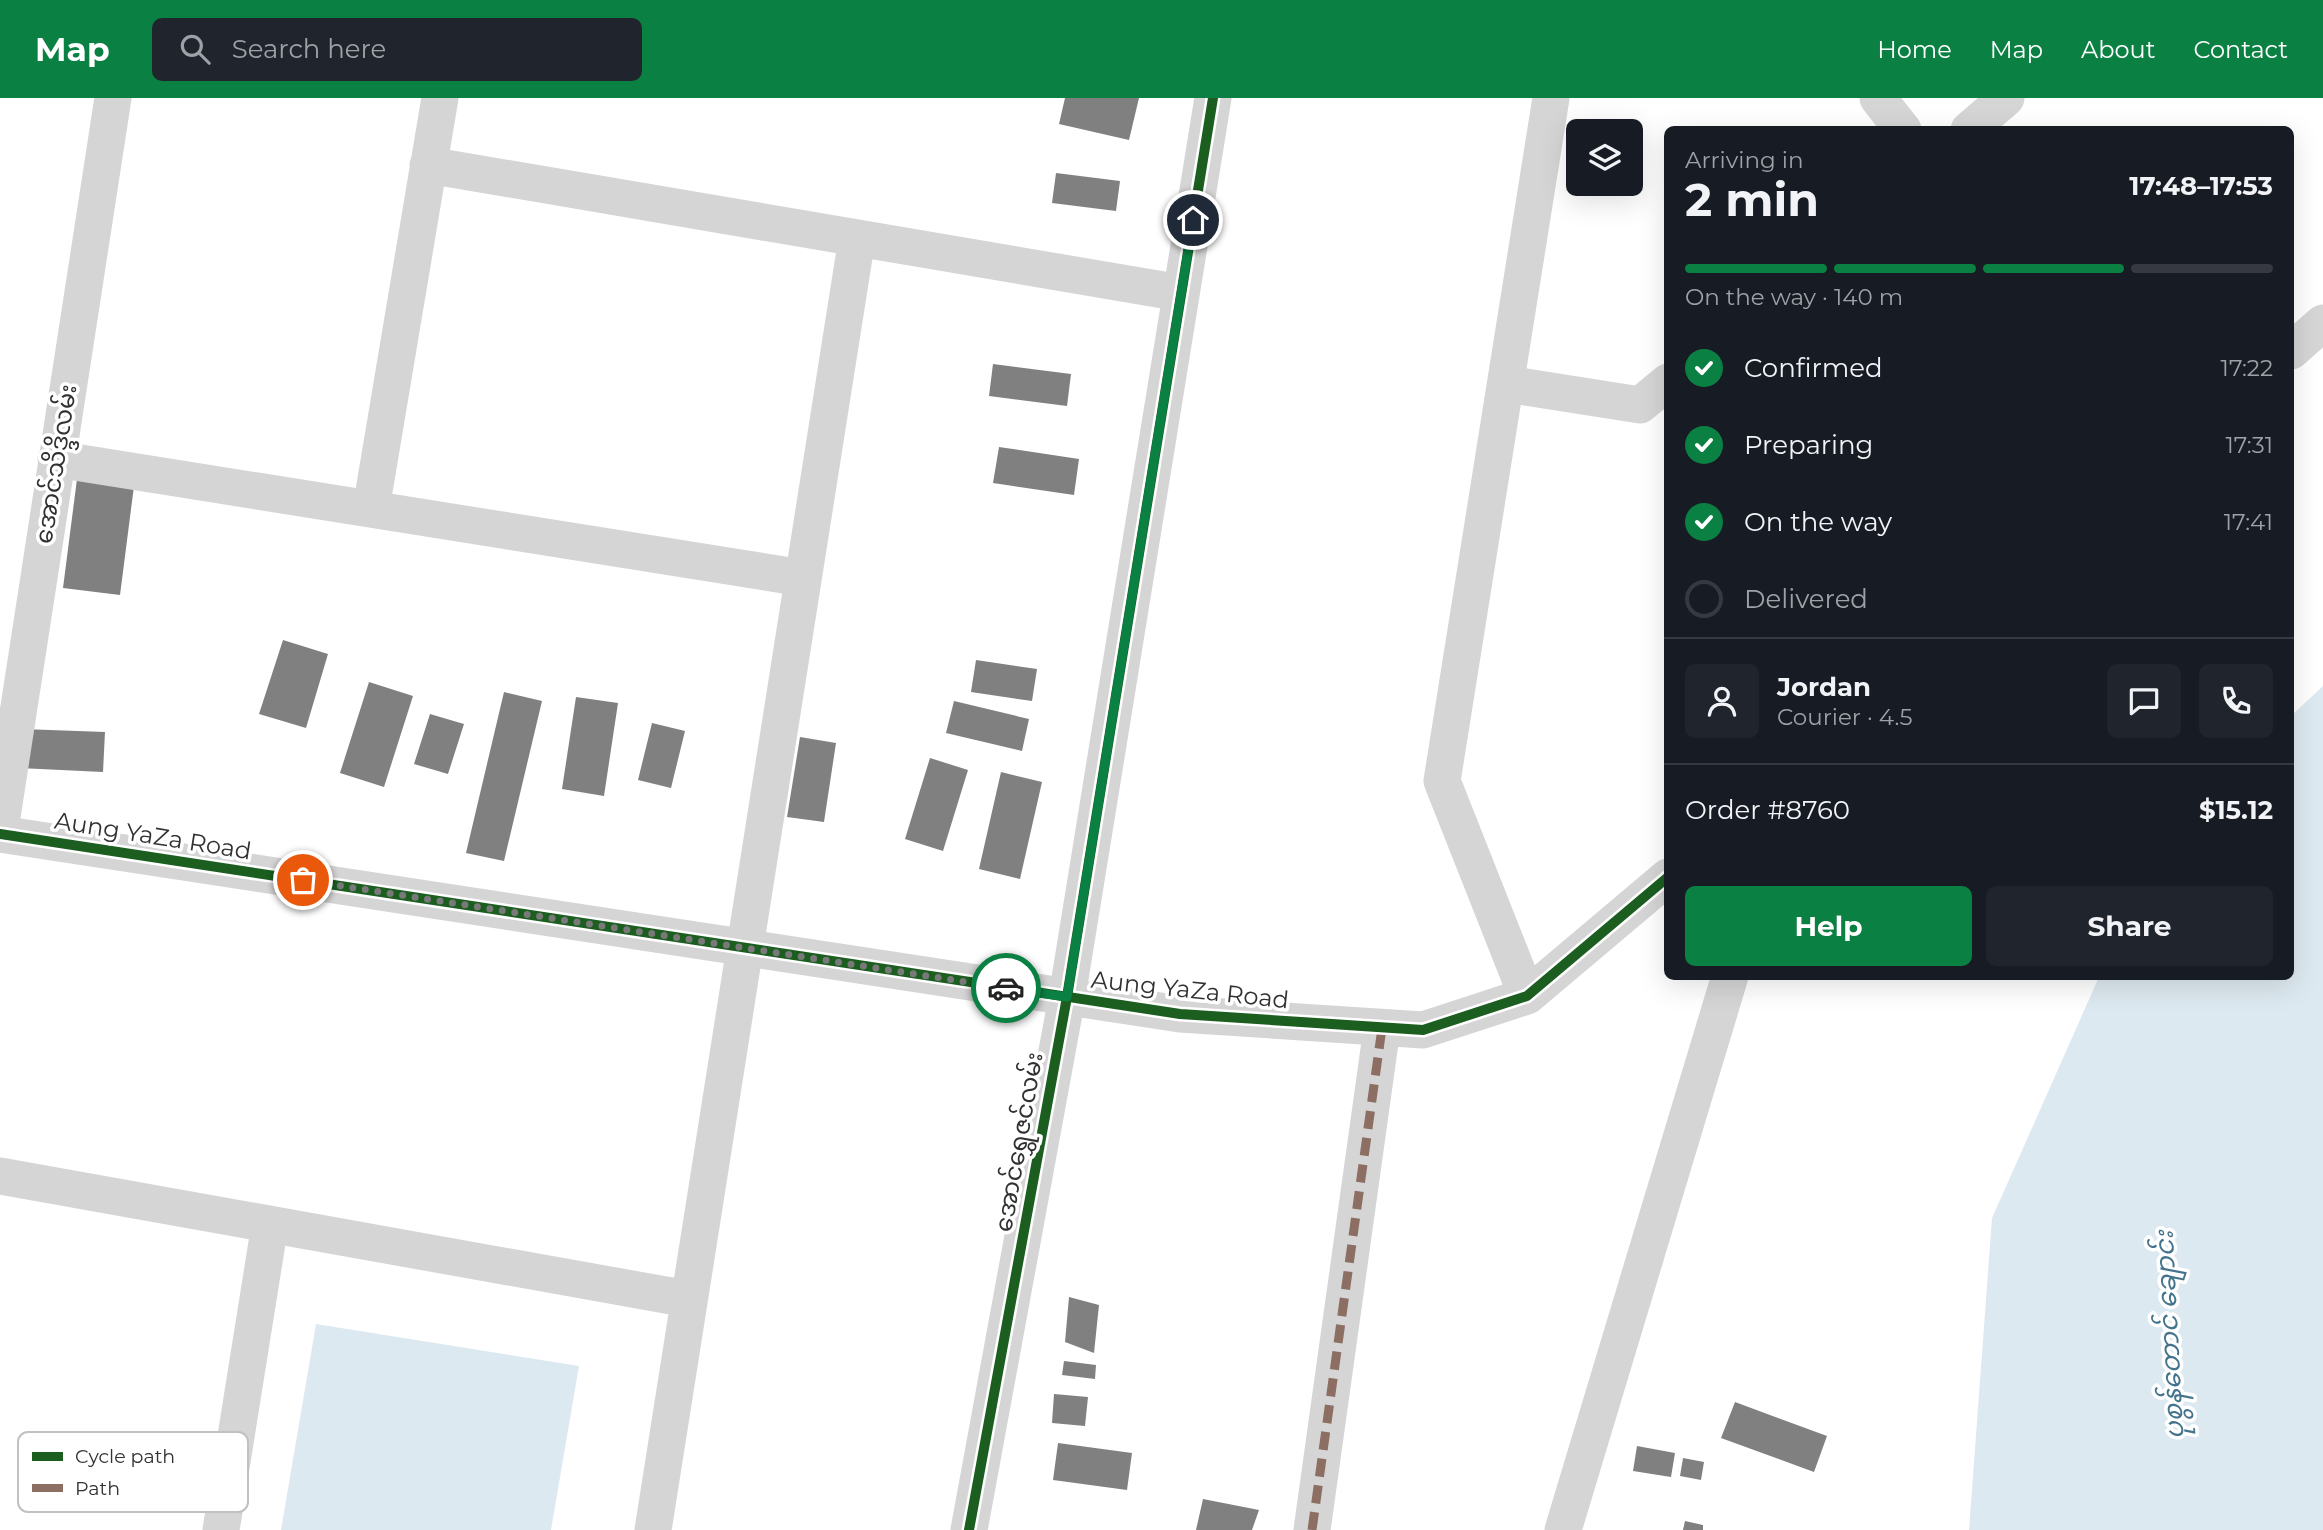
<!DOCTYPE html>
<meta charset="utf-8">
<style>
:root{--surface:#171b24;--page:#20242c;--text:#f1f3f6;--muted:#9ea1a6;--line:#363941;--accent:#0b8043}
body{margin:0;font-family:Montserrat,"Noto Sans Myanmar",sans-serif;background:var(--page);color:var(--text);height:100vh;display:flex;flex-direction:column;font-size:26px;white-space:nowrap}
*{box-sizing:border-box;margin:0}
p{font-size:23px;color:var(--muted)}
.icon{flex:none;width:38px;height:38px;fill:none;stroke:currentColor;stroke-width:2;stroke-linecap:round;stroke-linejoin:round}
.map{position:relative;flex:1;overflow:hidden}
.drawer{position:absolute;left:1664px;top:28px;width:630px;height:854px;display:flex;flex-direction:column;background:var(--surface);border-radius:10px;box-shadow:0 7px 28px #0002}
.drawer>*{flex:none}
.controls{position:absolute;left:1566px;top:21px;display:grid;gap:14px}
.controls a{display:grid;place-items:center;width:77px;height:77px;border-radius:10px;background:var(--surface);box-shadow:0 7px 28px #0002;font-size:35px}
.pin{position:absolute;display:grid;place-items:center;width:60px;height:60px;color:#fff;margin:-30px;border:4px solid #fff;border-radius:50%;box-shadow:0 2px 7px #0007}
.courier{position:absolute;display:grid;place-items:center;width:70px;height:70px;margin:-35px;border:5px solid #0b8043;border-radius:50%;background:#fff;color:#222;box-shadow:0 2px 9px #0007}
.head em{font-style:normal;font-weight:700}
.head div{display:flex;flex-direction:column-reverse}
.head{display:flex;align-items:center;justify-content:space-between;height:119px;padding:0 21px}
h1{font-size:46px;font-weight:700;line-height:52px}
.bar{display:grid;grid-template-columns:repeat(4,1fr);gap:10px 7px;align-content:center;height:84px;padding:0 21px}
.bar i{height:9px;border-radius:5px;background:var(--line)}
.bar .on{background:var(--accent)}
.bar p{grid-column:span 4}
.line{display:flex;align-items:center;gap:18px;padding:0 21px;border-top:2px solid var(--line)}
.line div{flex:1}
.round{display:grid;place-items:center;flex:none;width:74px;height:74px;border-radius:10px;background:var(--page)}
ol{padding:0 21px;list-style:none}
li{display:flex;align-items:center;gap:21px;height:77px}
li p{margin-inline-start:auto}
li .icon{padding:7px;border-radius:50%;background:var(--accent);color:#fff;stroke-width:4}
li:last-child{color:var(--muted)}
li i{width:38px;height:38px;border:4px solid var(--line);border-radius:50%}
.primary-button{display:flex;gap:14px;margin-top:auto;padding:14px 21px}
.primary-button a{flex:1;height:80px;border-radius:10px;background:var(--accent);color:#fff;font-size:28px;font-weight:700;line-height:80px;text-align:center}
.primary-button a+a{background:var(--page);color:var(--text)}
header{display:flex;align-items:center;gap:42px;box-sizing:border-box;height:98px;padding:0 35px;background:var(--accent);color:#fff}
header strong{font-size:33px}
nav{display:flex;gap:38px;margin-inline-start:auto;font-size:24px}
.search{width:490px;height:63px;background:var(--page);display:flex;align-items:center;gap:18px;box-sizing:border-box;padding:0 24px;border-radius:10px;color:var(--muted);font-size:26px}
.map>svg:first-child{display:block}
.water{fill:#dde9f0}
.building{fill:#808080}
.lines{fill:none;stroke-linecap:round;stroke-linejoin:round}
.street{stroke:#d5d5d5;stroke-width:37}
.quiet{stroke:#8d6e63;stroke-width:9;stroke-dasharray:18 9;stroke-linecap:butt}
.cycleway-casing{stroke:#fff;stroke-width:15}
.cycleway{stroke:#1b5e20;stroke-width:10}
.done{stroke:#797979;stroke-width:7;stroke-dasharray:0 12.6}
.route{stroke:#0b8043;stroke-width:9}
.labels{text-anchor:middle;stroke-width:7;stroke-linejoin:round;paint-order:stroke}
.street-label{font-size:24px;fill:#313131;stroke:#fff}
.water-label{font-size:26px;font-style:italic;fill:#44748d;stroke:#fff}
.key{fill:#fff;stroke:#c1c1c1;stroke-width:2}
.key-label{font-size:19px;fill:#313131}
</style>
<header>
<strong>Map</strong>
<div class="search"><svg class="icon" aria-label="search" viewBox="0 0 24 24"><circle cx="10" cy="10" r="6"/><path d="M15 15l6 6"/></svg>Search here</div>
<nav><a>Home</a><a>Map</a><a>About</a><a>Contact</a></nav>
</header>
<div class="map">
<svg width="2323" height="1432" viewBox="0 0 2323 1432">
<rect width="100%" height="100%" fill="#fff"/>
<path class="water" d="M2323,588V1432H1969L1992,1120L2099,879L2291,878V618Z
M316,1226L579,1268L551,1432H281Z"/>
<path class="building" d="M1065,0H1139L1129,42L1059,26Z
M1056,75L1120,83L1116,113L1052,105Z
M993,266L1071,276L1067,308L989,298Z
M999,349L1079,361L1074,397L993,385Z
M77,381L134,388L120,497L63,490Z
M283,542L328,556L306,630L259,616Z
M976,562L1037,571L1032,603L971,594Z
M369,584L413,598L384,689L340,675Z
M504,594L542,603L504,763L466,755Z
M576,599L618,605L604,698L562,691Z
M954,603L1029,621L1022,653L946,635Z
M430,616L464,626L448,676L414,666Z
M652,625L685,633L671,690L638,682Z
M22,631L105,634L103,674L19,670Z
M800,639L836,645L824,724L787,719Z
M930,660L968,672L943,753L905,741Z
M1001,674L1042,684L1020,781L979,771Z
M1069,1199L1099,1207L1094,1255L1065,1244Z
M1064,1263L1096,1267L1095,1281L1062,1277Z
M1054,1296L1088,1299L1085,1328L1052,1325Z
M1735,1304L1827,1338L1814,1374L1721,1340Z
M1058,1345L1132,1355L1127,1392L1053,1382Z
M1637,1348L1675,1355L1671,1379L1633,1373Z
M1683,1360L1704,1364L1701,1382L1680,1378Z
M1203,1401L1259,1412L1252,1432H1196Z
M1685,1423L1703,1427V1432H1683Z"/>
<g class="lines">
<path class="street" d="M1878,0L1903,32
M1969,32L2006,0
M428,67L1181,195
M2291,253L2323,225
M1506,286L1640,307L1668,284
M56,361L803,480
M371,411L440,0
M0,732L113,0
M0,736L1180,916L1423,932L1527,898L1668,779
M1527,898L1442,683L1551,0
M0,1078L688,1201
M221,1432L270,1126
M653,1432L857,140
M969,1432L1067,899L1213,0
M1312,1432L1382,930
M1563,1432L1730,878"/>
<path class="quiet" d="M1312,1432L1382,930"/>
<defs>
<path id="cycleway" d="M0,736L1180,916L1423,932L1527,898L1668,779
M969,1432L1067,899L1213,0"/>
</defs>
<use href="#cycleway" class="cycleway-casing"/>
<use href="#cycleway" class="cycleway"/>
</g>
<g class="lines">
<path class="done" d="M303,782L1006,890"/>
<path class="route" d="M1006,890L1067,899L1193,122"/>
</g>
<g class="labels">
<g class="street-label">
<text transform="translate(56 366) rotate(-81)" y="8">အောင်သိဒ္ဒိလမ်း</text>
<text transform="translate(153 738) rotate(9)" y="8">Aung YaZa Road</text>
<text transform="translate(1190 892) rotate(6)" y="8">Aung YaZa Road</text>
<text transform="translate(1019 1044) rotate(-80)" y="8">အောင်ရွှေဇင်လမ်း</text>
</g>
<g class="water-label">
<text transform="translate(2169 1237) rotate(-93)" y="9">ပုစွန်တောင် ချောင်း</text>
</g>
</g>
<rect x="18" y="1334" width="230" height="80" rx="10" class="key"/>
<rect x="32" y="1354" width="31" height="9" fill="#1b5e20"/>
<rect x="32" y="1386" width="31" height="8" fill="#8d6e63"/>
<g class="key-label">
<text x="75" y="1365">Cycle path</text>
<text x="75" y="1397">Path</text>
</g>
</svg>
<div class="controls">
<a><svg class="icon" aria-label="layers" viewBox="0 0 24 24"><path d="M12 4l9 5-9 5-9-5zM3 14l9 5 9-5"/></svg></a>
</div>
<div class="pin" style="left:303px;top:782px;background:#ea580c"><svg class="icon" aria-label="bag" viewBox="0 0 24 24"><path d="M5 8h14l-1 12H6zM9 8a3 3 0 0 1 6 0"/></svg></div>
<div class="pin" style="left:1193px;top:122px;background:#1f2937"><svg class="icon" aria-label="home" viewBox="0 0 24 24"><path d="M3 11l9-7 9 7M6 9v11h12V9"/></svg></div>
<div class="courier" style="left:1006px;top:890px"><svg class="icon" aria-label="car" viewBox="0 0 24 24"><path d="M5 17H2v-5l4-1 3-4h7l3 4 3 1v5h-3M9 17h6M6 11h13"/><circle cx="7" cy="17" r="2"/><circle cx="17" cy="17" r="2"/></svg></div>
<section class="drawer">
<div class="head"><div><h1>2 min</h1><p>Arriving in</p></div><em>17:48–17:53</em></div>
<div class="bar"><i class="on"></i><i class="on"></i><i class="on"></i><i></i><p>On the way · 140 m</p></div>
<ol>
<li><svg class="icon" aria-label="check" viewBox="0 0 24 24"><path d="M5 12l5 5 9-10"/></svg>Confirmed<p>17:22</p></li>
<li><svg class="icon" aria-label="check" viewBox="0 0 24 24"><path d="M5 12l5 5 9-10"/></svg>Preparing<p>17:31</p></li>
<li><svg class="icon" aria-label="check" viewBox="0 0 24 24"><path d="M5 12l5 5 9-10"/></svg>On the way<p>17:41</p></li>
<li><i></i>Delivered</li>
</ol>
<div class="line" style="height:126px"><a class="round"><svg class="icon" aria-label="person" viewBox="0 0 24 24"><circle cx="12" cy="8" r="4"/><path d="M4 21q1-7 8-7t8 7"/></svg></a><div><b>Jordan</b><p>Courier · 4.5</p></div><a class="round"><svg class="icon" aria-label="chat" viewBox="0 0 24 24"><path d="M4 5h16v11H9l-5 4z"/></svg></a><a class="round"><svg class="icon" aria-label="phone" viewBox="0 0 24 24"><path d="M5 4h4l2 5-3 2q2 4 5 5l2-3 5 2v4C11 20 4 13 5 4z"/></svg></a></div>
<div class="line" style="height:91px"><div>Order #8760</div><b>$15.12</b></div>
<div class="primary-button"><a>Help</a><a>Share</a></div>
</section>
</div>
